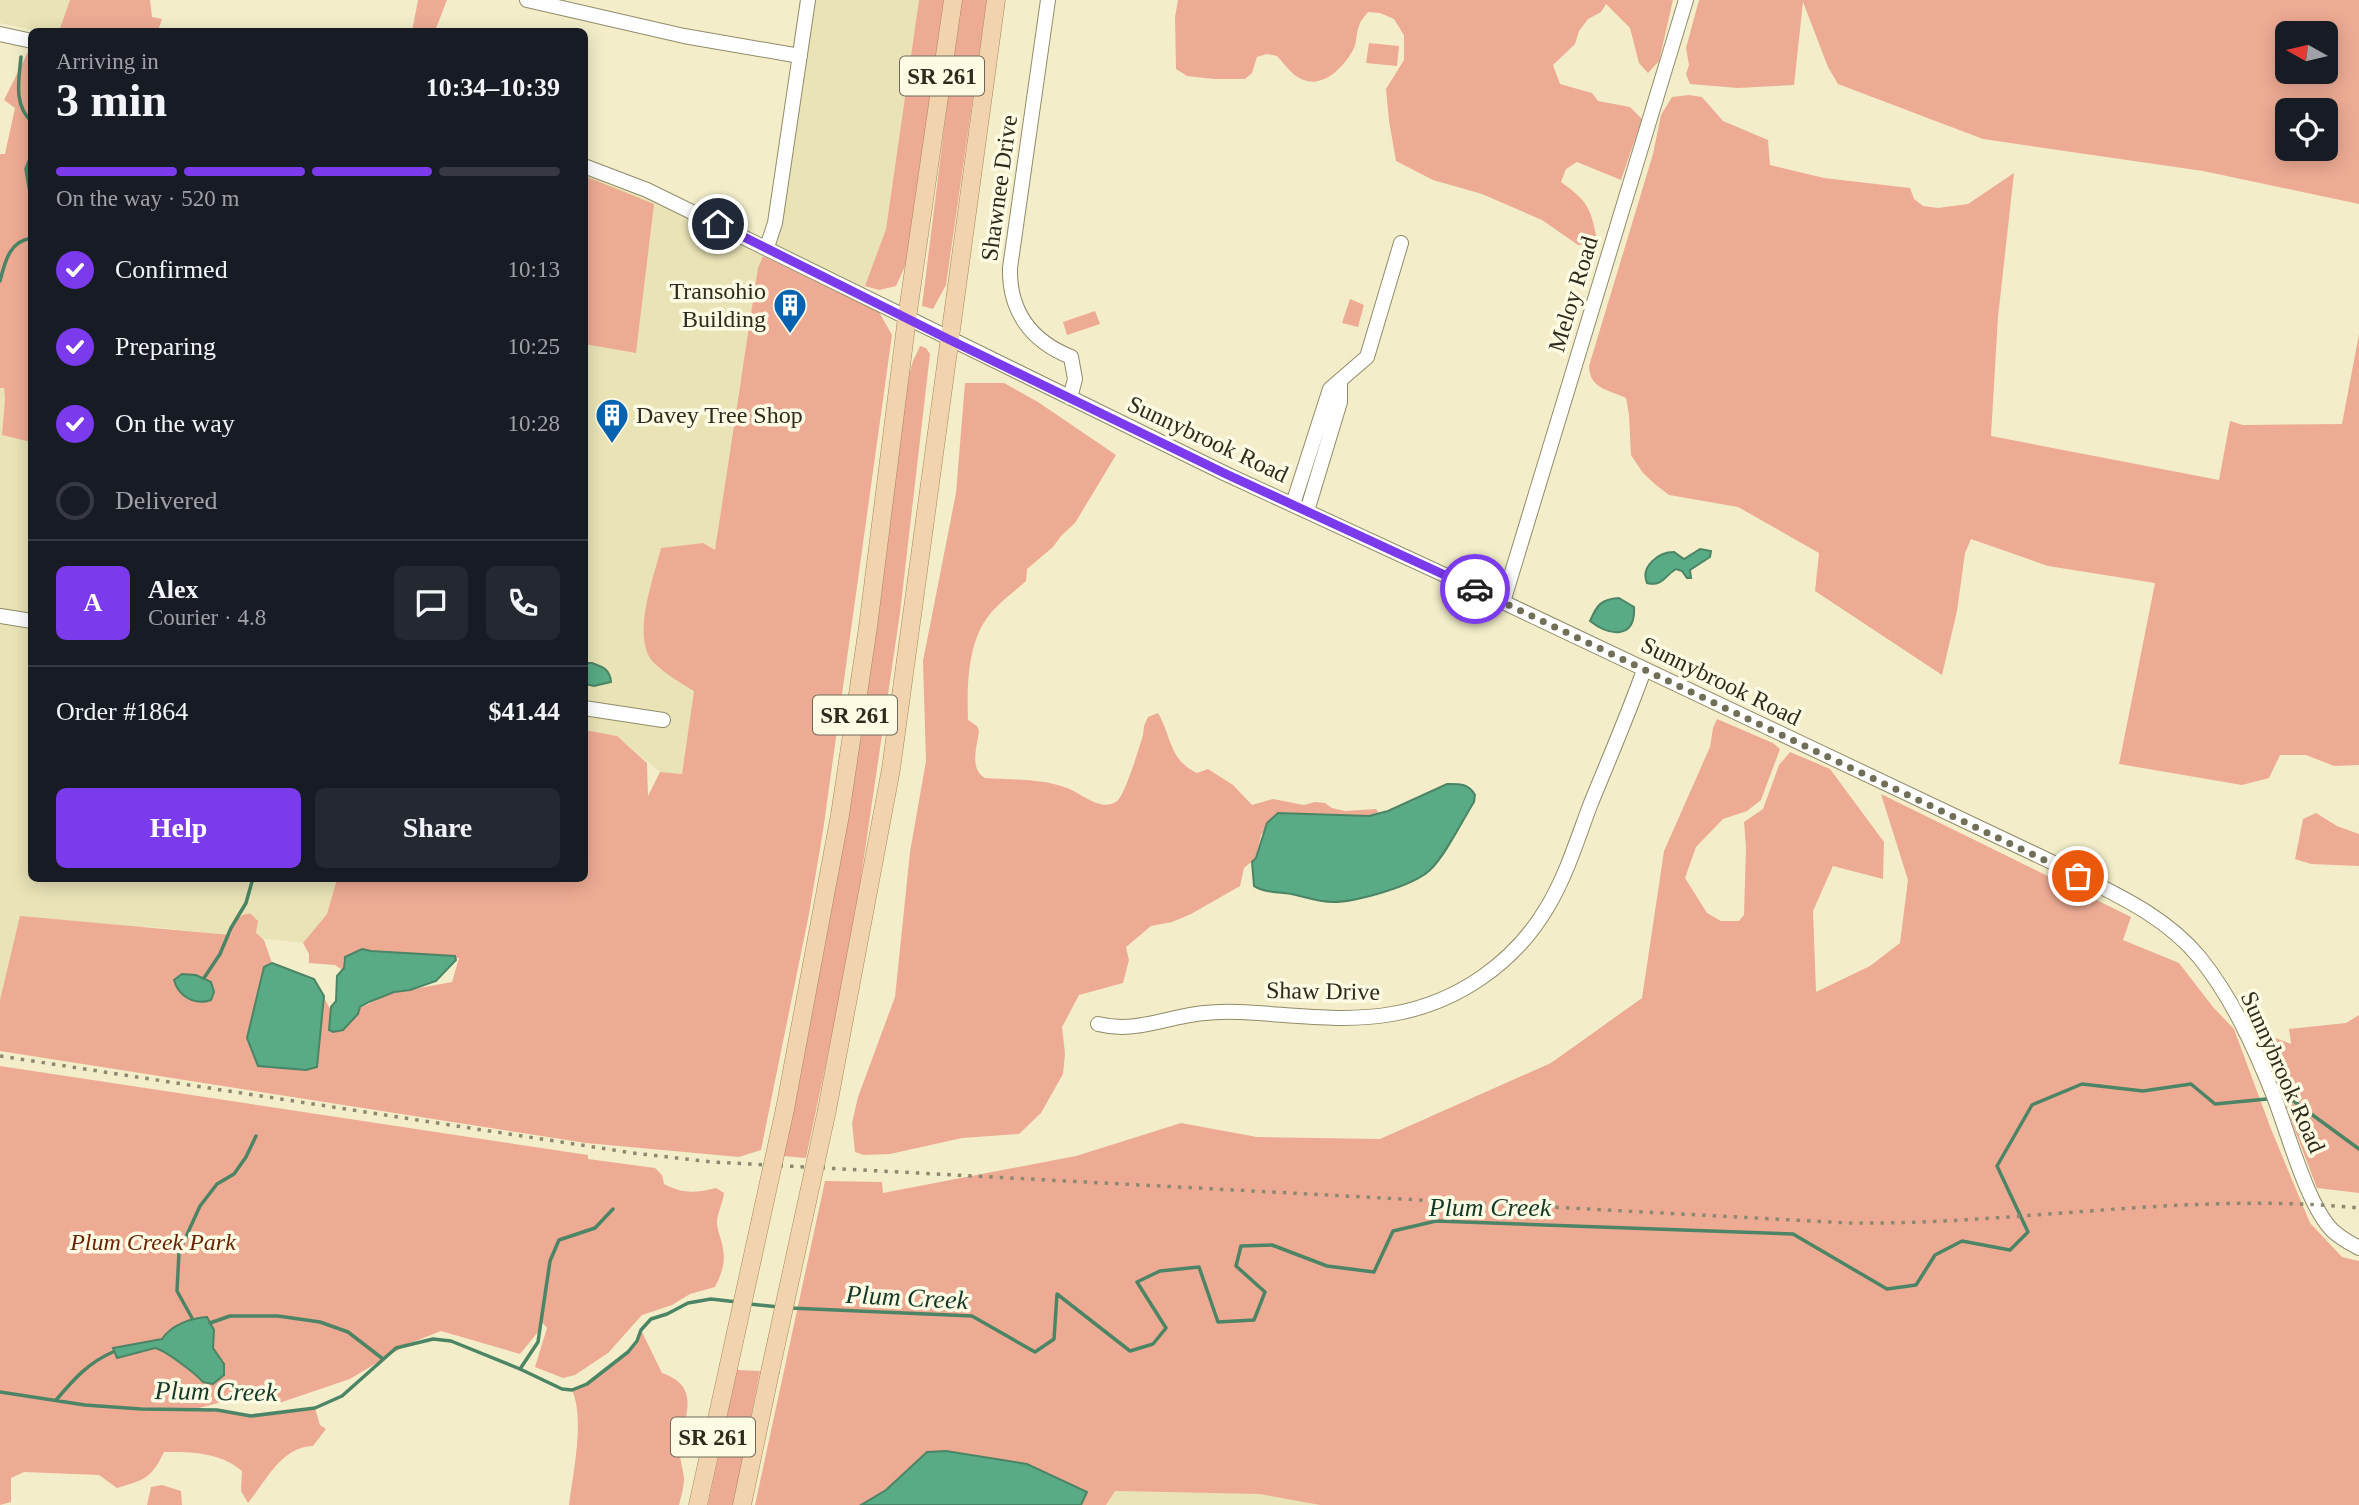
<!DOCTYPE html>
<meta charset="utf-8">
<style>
:root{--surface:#171b24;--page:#242831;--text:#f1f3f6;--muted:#9ea1a6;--line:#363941;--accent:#7c3aed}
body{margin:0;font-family:Georgia,serif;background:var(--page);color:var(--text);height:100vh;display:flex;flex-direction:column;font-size:26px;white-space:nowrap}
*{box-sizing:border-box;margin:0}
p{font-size:23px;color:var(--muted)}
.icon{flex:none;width:38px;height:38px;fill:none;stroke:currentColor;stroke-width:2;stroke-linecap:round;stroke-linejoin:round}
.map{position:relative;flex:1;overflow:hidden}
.details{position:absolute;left:28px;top:28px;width:560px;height:854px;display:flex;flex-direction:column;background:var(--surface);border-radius:10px;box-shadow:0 4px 18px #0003}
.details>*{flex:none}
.needle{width:46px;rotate:278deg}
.tools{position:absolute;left:2275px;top:21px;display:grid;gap:14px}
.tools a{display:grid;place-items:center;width:63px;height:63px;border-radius:10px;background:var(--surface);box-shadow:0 4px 18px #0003;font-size:35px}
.pin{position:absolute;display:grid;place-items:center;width:60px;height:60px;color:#fff;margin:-30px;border:4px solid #fff;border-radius:50%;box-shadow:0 2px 7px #0007}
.courier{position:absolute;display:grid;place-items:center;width:70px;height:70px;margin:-35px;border:5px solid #7c3aed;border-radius:50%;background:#fff;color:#222;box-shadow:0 2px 9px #0007}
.overview em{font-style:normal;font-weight:700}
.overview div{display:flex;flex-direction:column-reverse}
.overview{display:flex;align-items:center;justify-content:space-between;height:119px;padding:0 28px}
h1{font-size:46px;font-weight:700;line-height:52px}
.bar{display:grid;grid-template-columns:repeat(4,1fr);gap:10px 7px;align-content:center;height:84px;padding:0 28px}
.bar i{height:9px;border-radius:5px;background:var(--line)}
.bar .selected{background:var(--accent)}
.bar p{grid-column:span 4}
.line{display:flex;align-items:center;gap:18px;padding:0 28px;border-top:2px solid var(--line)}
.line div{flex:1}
.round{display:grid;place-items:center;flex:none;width:74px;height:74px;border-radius:10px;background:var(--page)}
ol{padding:0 28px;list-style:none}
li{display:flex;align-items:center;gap:21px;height:77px}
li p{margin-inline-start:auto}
li .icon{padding:7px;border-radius:50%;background:var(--accent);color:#fff;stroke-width:4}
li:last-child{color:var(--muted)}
li i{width:38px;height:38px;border:4px solid var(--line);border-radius:50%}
.action{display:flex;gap:14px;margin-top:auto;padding:14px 28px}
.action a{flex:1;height:80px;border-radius:10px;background:var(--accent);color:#fff;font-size:28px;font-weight:700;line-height:80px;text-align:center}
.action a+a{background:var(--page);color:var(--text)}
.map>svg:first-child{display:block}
.built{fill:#e9e3b6}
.green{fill:#eeab94;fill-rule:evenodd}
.water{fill:#58ab84;stroke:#4b8565;stroke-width:2}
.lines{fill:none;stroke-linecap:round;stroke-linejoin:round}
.stream{stroke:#4b8565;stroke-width:3.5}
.minor-casing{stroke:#908b69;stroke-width:16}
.major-casing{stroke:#a78557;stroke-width:19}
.minor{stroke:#fff;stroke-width:14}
.major{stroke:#f1d3ad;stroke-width:18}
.rail{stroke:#8d8970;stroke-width:3.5;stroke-dasharray:3.5 7;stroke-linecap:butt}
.major-bridge-casing{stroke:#a78557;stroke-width:19;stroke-linecap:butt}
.major-bridge{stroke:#f1d3ad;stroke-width:18}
.done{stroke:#726f59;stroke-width:7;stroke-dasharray:0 12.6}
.route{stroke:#7c3aed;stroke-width:9}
.labels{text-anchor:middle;stroke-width:7;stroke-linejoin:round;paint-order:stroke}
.shield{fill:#fefbe4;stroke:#6c6959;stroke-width:2}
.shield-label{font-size:23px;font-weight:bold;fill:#2d2b1d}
.street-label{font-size:24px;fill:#2d2b1d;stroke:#fefbe4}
.poi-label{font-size:24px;fill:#2d2b1d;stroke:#fefbe4;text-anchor:end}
.park-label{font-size:24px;font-style:italic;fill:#682406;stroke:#fefbe4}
.water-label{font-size:26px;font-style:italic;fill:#133827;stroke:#fefbe4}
</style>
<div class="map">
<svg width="2359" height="1505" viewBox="0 0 2359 1505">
<rect width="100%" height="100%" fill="#f3eec9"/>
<path class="built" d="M0,0H70L59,31H37L0,23Z
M808,0H919L886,229L862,295V310L741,376L682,774L660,772L617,736L585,730L584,166L767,247Z
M0,388H4L5,399L2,435L31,442L32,878L337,879L327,914L303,943L144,926L0,1000Z
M1114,1491L1259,1494L1320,1505H1106Z"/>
<path class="green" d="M70,0H150L152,17L162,19L158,31H59Z
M418,0H447L435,31H412Z
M919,0H944L906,264L896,286L879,290L865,286L886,229Z
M960,0H987L946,285L933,309L922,306Z
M1178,0H1673L1659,61L1648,73L1639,63L1630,28L1606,4L1601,12L1588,19L1579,31L1575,44L1553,65L1560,84L1592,93L1598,101L1630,107L1642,119L1621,180L1577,162L1566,169L1561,182C1588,202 1590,206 1597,239L1586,245H1578L1542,220L1482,194L1433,180L1396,161L1389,121L1386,89L1404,60V35L1394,19L1380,13L1368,12C1365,16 1360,21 1359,26C1356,33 1357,41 1354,48C1344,68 1320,93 1296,76C1289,71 1283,62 1277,56L1267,54L1257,57L1252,73L1245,79H1214L1187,76L1176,69L1175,17Z
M1699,0H2359V204L2203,171L1983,139L1838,84L1828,67L1803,2L1794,85L1738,88L1690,84L1686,74L1689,65L1686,48ZM2287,33H2326V72H2287ZM2287,110H2326V149H2287Z
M1369,43L1399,46L1397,66L1366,63Z
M28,52L32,53L31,442L2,435L5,399L4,388H0V154H5L15,108L4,100Z
M1689,95L1702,97L1723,121L1768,140L1770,165L1824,178L1910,188L1914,199L1923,206L1938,208L1968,204L2014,173L1998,317L1991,436L2219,480L2230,421L2243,425L2342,424L2359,334V765L2334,766L2306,755H2280L2269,778L2242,785L2119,764L2155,583L2048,566L1971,539L1965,553L1957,611L1942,675L1815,591L1819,553L1738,507L1669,495L1656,485L1643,473L1631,455L1629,415L1626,398C1607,389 1590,389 1589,366L1653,154L1661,115L1672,97Z
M585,176L654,204L636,353L585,344Z
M763,256L879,312L892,335L823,831L809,914L761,1150L739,1157L586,1143L0,1051V1000L20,916L231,935C232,925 240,912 251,914L258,921L256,933L264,940L272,963L314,979L336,1020L391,993L452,982L459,958H408L362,949L343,960L344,968L341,969L335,965L309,963V954L303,943L327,914L337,879L584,878L585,730L617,736L647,763L648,796L660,772L682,774L694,691C681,683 664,673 653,662C631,637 654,577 661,548L703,543L715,550L758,268Z
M1350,299L1364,305L1358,327L1342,323Z
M1095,311L1100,324L1067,335L1063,322Z
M920,346L926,348L930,354L900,613L851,945L806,1158L782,1156L906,385L913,361Z
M965,383H1004L1038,402L1116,455L1075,523L1061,536L1053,547L1027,569L1026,581C1015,591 1000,602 990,614C967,642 967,686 968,720L977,726L979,731C977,747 969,769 985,778C1011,780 1042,778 1067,788C1081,793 1102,813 1117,801C1125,795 1139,748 1143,735L1144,726L1148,717L1158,713C1172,737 1169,760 1197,773L1208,769L1233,785L1252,805L1273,799L1304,805L1315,802L1325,803L1332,808L1345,811L1376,809L1379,813C1346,822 1311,811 1278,813L1261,835L1256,858L1244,868L1240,886L1191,914L1172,922L1151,926L1126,947L1129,960L1123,983L1079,995L1062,1027L1065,1054L1063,1074L1041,1113L1019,1134L962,1138L890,1154L864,1155L855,1152L852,1123L858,1097L895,997L910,852L926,761L923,661L956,493Z
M1717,719L1773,743L1780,749L1761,800L1747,811L1723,819L1696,847L1685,878L1707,913L1721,921H1739L1744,915L1746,847L1744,822L1763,809L1779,765L1790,752L1830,769L1884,842L1883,879L1833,866L1813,911L1816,992L1870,966L1900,943L1908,880L1881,794L2131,917L2123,940L2179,963L2213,1007L2234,1029L2271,1129L2310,1223L2342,1257L2359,1261V1505H1320L1259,1494L1115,1491L1106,1505H755L825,1181L882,1182L883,1193L1076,1156L1181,1123L1257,1137L1380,1139L1551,1063L1642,998L1664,851L1710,747L1713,728Z
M2316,813L2337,826L2359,834V866L2311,864L2295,859L2303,819Z
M2359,1015V1193L2317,1188L2257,1031L2291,1044L2289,1029L2346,1023Z
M0,1066L588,1155V1159L655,1168L662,1175L664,1184C683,1194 696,1193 716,1188L724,1193C723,1203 718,1211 717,1221C717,1232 722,1239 723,1249C726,1263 721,1275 715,1287L690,1294L672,1305L642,1315L608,1353L575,1375L563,1378L535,1367L547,1328L541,1321L538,1332L520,1354L441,1331L408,1344L350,1379L282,1402L224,1398L222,1402L195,1409L251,1416L315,1408L320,1425L326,1429L313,1446C281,1447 267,1480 248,1503L241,1491L242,1471C220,1452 192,1452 164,1452C151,1479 144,1480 117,1488L99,1475L24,1472L11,1478V1502L0,1505Z
M641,1330L662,1373C705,1388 681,1420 680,1452C680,1461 683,1469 684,1478C684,1487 681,1497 679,1505H569C573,1473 585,1419 572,1390C598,1379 631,1357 641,1330Z
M737,1370L760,1371L733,1505H708Z
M162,1485L181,1491L182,1505H147L151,1487Z"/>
<path class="water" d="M1700,549L1711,551L1710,557L1690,570L1691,578H1687L1682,571L1676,569C1664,576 1663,587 1647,583C1640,566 1659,552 1674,552L1684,559Z
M1619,598L1634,607C1636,640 1609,636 1590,621C1597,605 1601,599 1619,598Z
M592,663C603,667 610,669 611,682L594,686L585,684V663Z
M1447,784C1459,784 1468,783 1475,795L1474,802C1462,821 1445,856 1430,870C1413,886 1356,902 1333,902C1320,902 1308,898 1296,895C1284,892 1263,893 1254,886L1252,862L1256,858L1267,823L1278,813L1369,816L1388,811Z
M362,949L371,951L455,956L456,960L436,981L410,990L394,992L369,1002L360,1007L358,1014L343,1030L333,1032L329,1030L331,1007L336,1001L337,976L344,968L345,957Z
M272,963L314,979L324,996L317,1067L306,1070L258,1066L247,1038L264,967Z
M182,974L196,975L211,982L214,992L211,1000C195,1006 178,996 174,980Z
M207,1317L214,1330L213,1348L224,1364V1375L213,1384L203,1382C196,1374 165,1350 155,1348L117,1358L113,1348L162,1339C171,1325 191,1318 207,1317Z
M946,1451L1027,1464L1087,1492L1081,1505H861L886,1490L927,1452Z"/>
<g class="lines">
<path class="stream" d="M21,57C19,79 13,105 32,122
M32,154L26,169L32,205
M0,281C5,262 9,241 32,238
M204,978L220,954L231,928L246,903L253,878
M2281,1098L2288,1097L2359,1149
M749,1304L779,1307
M790,1308L972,1316L1035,1352L1054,1339L1057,1294L1130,1351L1153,1344L1166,1328L1137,1282L1160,1271L1199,1267L1218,1322L1254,1320L1265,1292L1236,1266L1241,1246L1272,1245L1327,1266L1374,1272L1393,1231L1436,1221L1793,1234L1887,1289L1916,1285L1935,1255L1962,1241L2010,1250L2028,1232L1997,1166L2032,1105L2082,1084L2143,1091L2191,1084L2215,1104L2267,1099
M192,1318L177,1291L179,1252L200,1206L217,1184L234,1174L246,1157L256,1136
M210,1323L230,1316H278L320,1322L348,1332L383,1359
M520,1369L538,1342L550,1261L559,1240L595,1228L613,1209
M0,1392L85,1405L141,1409L217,1410L251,1416L315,1408L342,1396L396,1348L433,1339L451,1341L520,1369L562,1389L572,1390L587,1384L628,1352L637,1341L641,1330L651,1319L667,1314L688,1303L711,1299L737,1302
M57,1399C73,1380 89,1362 113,1352"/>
<defs>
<path id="minor" d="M527,0L684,36L800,56
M1048,0L1010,268C1009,311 1031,341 1071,357L1075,379L1070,398
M0,34L32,41
M584,166L647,190L1226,474L1503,602L2058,865C2108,891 2163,913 2200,958C2232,998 2254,1046 2273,1094C2287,1129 2307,1205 2332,1230C2340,1238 2350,1243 2359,1248
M767,247L775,223L808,0
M1293,504L1330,389L1367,357L1401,243
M1307,511L1340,402V381
M1503,602L1686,0
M0,616L32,621
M584,708L663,720
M1098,1024C1126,1031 1148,1024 1175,1018C1196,1013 1217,1011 1239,1012C1289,1014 1342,1023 1392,1014C1457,1003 1515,963 1548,906C1567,874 1578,837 1591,803C1609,759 1628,715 1644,670"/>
<path id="major" d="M785,1109L840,815L868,627L907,318L953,0
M827,1110L891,769L996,0
M698,1505L728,1369
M742,1505L770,1372"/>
</defs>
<use href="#minor" class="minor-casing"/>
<use href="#major" class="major-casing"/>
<use href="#minor" class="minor"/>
<use href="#major" class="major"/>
<path class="rail" d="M0,1056L633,1153L712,1162L1849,1223C2019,1225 2189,1191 2359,1208"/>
<defs>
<path id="major-bridge" d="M728,1369L785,1109
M770,1372L827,1110"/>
</defs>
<use href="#major-bridge" class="major-bridge-casing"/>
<use href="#major-bridge" class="major-bridge"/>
</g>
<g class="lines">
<path class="done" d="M1475,589L2078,876"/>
<path class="route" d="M718,224L948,339L1226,474L1475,589"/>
</g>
<defs>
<symbol id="building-pin" viewBox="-11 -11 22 30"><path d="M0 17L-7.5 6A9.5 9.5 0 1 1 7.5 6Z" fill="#0763b0" stroke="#fefbe4"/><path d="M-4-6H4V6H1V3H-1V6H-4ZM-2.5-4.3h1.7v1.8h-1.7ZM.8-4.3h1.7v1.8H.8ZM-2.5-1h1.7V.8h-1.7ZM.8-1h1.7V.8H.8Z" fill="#fff"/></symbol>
</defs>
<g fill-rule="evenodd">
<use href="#building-pin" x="771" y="286" width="38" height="52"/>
<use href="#building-pin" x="593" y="396" width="38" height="52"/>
</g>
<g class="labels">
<g class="shield">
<rect x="900" y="56.5" width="84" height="39" rx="5"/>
<rect x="813" y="695.5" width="84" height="39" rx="5"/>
<rect x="671" y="1417.5" width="84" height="39" rx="5"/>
</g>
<g class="shield-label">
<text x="942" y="84">SR 261</text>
<text x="855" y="723">SR 261</text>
<text x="713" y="1445">SR 261</text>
</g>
<g class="street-label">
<text transform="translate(999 188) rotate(-82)" y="8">Shawnee Drive</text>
<text transform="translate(1573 294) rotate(-73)" y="8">Meloy Road</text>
<text transform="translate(1208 439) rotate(25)" y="8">Sunnybrook Road</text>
<text transform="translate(1721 681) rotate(26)" y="8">Sunnybrook Road</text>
<text transform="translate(1323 991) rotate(1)" y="8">Shaw Drive</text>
<text transform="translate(2283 1072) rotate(66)" y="8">Sunnybrook Road</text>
</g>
<g class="poi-label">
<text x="766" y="299">Transohio<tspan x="766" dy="28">Building</tspan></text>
<text x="636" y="423" text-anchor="start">Davey Tree Shop</text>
</g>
<g class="park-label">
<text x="153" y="1250">Plum Creek Park</text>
</g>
<g class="water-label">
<text x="1490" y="1216">Plum Creek</text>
<text transform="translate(907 1297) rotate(3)" y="9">Plum Creek</text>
<text transform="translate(216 1391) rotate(1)" y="9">Plum Creek</text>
</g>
</g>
</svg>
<div class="tools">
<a><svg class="needle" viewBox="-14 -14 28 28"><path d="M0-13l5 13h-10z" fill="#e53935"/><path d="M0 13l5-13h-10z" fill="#9ea1a6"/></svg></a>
<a><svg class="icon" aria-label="locate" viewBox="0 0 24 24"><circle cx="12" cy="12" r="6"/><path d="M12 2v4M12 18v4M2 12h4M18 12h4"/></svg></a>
</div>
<div class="pin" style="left:2078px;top:876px;background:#ea580c"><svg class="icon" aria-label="bag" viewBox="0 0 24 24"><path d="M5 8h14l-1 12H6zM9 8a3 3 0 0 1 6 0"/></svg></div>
<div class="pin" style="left:718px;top:224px;background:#1f2937"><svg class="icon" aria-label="home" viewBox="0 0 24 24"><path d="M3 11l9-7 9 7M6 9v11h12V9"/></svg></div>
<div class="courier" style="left:1475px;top:589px"><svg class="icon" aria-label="car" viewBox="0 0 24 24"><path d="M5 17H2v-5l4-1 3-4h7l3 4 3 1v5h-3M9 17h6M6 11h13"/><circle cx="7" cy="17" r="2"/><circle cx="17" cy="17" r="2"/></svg></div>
<section class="details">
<div class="overview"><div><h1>3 min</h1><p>Arriving in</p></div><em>10:34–10:39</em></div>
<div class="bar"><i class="selected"></i><i class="selected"></i><i class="selected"></i><i></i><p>On the way · 520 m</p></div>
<ol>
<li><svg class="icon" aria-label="check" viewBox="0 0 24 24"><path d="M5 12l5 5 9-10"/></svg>Confirmed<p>10:13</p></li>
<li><svg class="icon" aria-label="check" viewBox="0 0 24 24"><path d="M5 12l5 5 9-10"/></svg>Preparing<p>10:25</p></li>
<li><svg class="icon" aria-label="check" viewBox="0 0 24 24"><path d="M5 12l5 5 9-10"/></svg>On the way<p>10:28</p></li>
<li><i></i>Delivered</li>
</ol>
<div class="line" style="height:126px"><b class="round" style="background:var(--accent);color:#fff">A</b><div><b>Alex</b><p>Courier · 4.8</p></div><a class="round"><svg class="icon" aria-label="chat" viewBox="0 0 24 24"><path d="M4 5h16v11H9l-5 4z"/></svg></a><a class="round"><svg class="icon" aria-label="phone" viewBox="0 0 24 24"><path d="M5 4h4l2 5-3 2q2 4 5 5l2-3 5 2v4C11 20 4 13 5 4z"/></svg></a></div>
<div class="line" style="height:91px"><div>Order #1864</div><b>$41.44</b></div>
<div class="action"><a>Help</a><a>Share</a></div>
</section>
</div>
